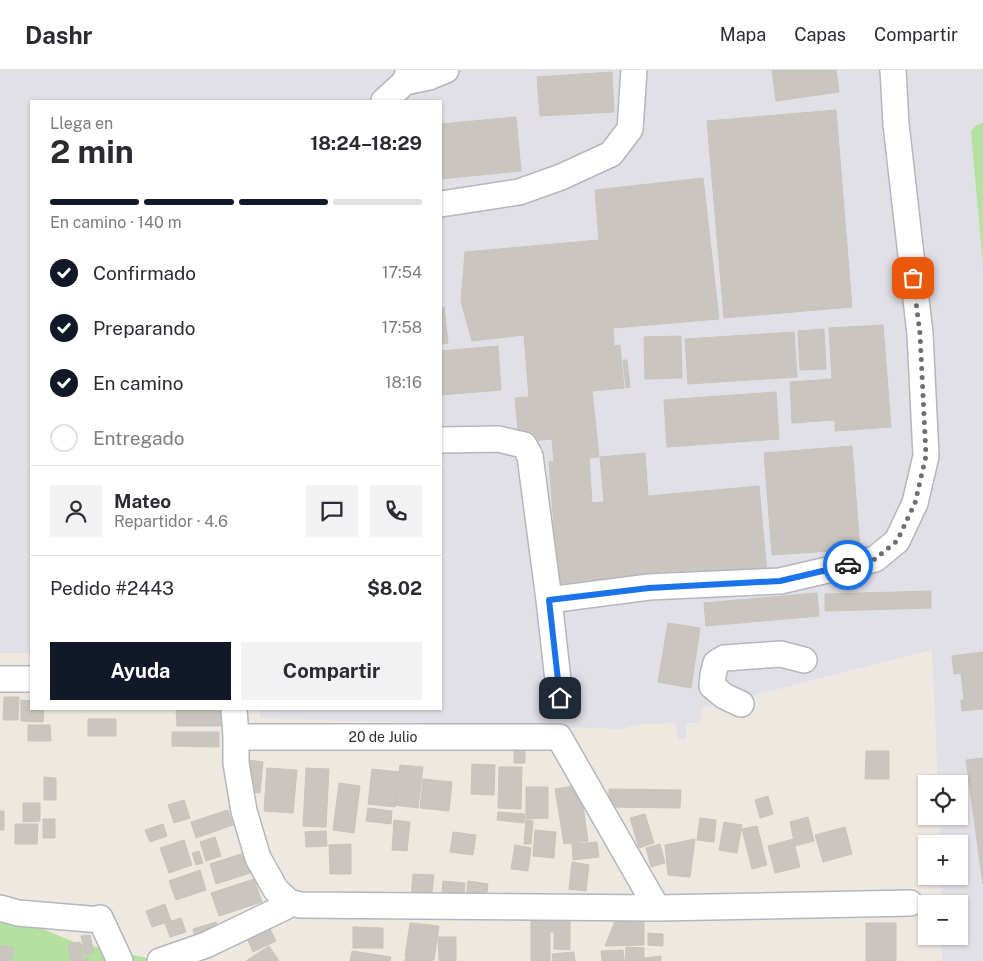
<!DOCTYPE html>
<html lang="es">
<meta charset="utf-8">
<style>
:root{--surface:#fff;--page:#f2f2f3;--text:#2b2b33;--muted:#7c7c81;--line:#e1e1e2;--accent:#111827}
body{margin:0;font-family:"Public Sans",sans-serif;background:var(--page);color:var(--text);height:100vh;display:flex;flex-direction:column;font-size:19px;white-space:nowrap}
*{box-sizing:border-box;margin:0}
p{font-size:16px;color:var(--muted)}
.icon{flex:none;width:28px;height:28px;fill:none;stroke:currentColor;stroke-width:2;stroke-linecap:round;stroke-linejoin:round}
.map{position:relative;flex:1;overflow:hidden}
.side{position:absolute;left:30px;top:30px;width:412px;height:610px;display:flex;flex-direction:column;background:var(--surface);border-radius:0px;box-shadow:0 1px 4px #0004}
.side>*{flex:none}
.controls{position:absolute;left:918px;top:705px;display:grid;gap:10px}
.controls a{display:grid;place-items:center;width:50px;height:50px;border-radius:0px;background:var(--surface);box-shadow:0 1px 4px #0004;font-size:25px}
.pin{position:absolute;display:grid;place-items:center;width:42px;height:42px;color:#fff;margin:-21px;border-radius:10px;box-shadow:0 2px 8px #0006}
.courier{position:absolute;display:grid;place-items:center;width:50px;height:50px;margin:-25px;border:4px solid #1a73e8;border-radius:50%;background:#fff;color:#222;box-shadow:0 1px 6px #0007}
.summary em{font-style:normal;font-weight:700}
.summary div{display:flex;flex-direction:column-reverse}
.summary{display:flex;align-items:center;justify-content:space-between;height:85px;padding:0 20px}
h1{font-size:32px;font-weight:700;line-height:38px}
.bar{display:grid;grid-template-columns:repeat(4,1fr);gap:8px 5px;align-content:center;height:60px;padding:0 20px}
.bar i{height:6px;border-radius:4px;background:var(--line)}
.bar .current{background:var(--accent)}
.bar p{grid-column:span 4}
.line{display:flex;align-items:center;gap:12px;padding:0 20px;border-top:1px solid var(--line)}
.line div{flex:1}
.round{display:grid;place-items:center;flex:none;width:52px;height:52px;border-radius:0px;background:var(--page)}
ol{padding:0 20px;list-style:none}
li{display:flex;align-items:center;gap:15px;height:55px}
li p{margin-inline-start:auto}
li .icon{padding:5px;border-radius:50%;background:var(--accent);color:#fff;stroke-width:4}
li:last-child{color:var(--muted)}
li i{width:28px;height:28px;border:2px solid var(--line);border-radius:50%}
.primary-button{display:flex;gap:10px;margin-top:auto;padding:10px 20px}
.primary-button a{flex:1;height:58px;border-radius:0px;background:var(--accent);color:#fff;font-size:20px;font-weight:700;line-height:58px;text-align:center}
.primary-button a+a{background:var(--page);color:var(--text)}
header{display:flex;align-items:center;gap:30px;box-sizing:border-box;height:70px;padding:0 25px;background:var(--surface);border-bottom:1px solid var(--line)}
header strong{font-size:24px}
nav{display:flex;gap:28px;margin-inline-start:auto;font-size:18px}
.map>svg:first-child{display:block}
.industrial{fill:#e2e0e7}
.green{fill:#b5e1a0}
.building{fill:#cac6bf;stroke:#c9c4ba}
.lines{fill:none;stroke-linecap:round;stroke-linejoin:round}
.minor-casing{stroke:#b4b6bf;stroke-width:28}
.minor{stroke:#fff;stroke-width:25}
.done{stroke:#716e6c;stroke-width:5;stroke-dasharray:0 9}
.route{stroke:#1a73e8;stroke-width:6}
.labels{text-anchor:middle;stroke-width:4.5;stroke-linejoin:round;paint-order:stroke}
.street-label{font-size:14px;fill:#2d2d2d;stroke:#fff}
</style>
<header>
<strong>Dashr</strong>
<nav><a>Mapa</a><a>Capas</a><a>Compartir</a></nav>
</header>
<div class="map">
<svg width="983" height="891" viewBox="0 0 983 891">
<rect width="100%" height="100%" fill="#eee8e0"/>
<path class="industrial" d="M0,0H983V891H942V866H959V834H941V806H959V774H941L940,746H959V714H938L932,580L703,638L700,653H686V669H678L676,653L640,654L621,659L260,648V641L257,639H441V31H31V583H0Z"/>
<path class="green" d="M983,53V195L971,62C973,57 977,54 983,53Z
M0,841L74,872L161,891H0Z"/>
<path class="building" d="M772,0H836L839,22L776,31Z
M612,2L614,42L540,46L537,7Z
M836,40L852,237L724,248L707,51Z
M516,47L521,101L441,109V54Z
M703,108L719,249L613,258L614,276L620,275L624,318L592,321L599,387L554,391L552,369L519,372L515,328L529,327L524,265L472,271L461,231L465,182L599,170L595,120Z
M441,237H444L448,273L441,274Z
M883,255L891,357L835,361V350L792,353L790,312L832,309L829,258Z
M824,259L826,299L800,300L798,261Z
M794,262L797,307L688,314L685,269Z
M681,266L682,308L645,309L644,267Z
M498,276L501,320L441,325V281Z
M623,290H627L630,317L626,318Z
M776,322L779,369L667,377L664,330Z
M852,376L860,479L772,485L764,383Z
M645,383L648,426L759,416L767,504L559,521L549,392L589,388L592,433L604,432L600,387Z
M931,521V538L825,541V524Z
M817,523L819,546L706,556L704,533Z
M668,553L700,558L691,618L658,612Z
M983,582V639L962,641L961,630H964L961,603L954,604L952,586Z
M4,627H19L18,650H3Z
M21,630L31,631V639H44L43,652L21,651Z
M176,639H222V656H177Z
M88,649H116V666H88Z
M28,655H50L51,671H28Z
M172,662H219V677L172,676Z
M514,677L525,678V693H514Z
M866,681H889V709H865Z
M983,688V814L966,690Z
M249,690L263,692L260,723L246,721Z
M472,694L495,695L494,725L471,724Z
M400,695L423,697L418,738L395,735Z
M499,697H522L521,739L498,738Z
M267,698L297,700L293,743L264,741Z
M306,698L329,699L326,757L303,756Z
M372,699L399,702L395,737L368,734Z
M44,707L56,708V730H44Z
M423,709L452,712L449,741L420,738Z
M339,713L360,716L354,763L333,760Z
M580,715L588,771L564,774L555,719Z
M526,717H548V748L526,749Z
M609,719L681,720L680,738L609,737Z
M768,726L773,744L760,748L755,730Z
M184,730L190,748L174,753L168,735Z
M23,733H40V751L23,752Z
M368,738L392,741L391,754L366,751Z
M228,740L233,755L196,768L191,752Z
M0,741H4V760H0Z
M498,742L525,744L524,753L497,750Z
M645,744L654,773L639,778L630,748Z
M808,747L814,771L795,776L790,752Z
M700,748L716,750L714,772L697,770Z
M43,749H55V768H43Z
M394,750L410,752L407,781L392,780Z
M526,750L533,751L531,774H524Z
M724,752L742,755L737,783L719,780Z
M15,754H38L37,774H15Z
M163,754L167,766L150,772L145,760Z
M757,756L767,795L752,799L742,759Z
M845,757L852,784L823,792L815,765Z
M535,760L556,762L554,788L533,786Z
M326,761L327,776L306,777L305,762Z
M453,762L476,765L473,785L450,782Z
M215,767L221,786L206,791L200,772Z
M695,769L690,807L668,805L665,775Z
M793,769L800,797L775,803L768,776Z
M184,770L192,795L169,803L160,778Z
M597,772L599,787L573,790L572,774Z
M351,774V804H330L329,775Z
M660,774L665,793L651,797L646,778Z
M515,775L531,778L528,801L511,799Z
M199,781L203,793L196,795L192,783Z
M244,783L250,803L216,814L210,794Z
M572,792L589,795L586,821L569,819Z
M200,800L206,820L176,830L169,811Z
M413,804L434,805L431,830L411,828Z
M254,809L262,832L219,846L211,823Z
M443,811L465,813L464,825L442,824Z
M468,811L488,814L486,830L466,828Z
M165,834L171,851L152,857L146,841Z
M644,843V875L605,876L618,844Z
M181,848L186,862L170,867L165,853Z
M531,849L570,850V880L554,879V862H550V891H531Z
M266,850L276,871L253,882L244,861Z
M216,852L221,866L197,874L193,859Z
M410,853L439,856L434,890L405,886Z
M866,853H896V891H866Z
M353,857L383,858V878H353Z
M648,863L663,864V876L648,875Z
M90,865L94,883L85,885L81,866Z
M438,867H456V891H439Z
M80,872L83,889L88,888L89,891H71L68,874Z
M0,875L14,878L11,891H0Z
M269,876L279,891H246Z
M626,877L644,878V888L661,886V891H625Z
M623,880L624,891H602L601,881Z
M352,881L391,887L390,891H350Z
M574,882L575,891H553L552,884Z
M406,887L432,890V891H405Z"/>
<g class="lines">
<defs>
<path id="minor" d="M405,12L429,7L446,0
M384,31L405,12L409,0
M441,134L519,122L561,107L611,84L630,59L634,0
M441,370L498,369L524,375L530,386L549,530
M0,609H31
M560,628L549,530L649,517L780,511L875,489L897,471L915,433L926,386L920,264L896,54L893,0
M741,634L724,626L712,616L713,605L716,593L724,588L781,584L804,590
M234,639L236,667H559L657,838
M236,667V693L244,741L258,788L276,820L289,832L300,835L657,838L910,833
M0,838L18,843L101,850
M100,848L120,891
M160,891L206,875L285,837L289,832"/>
</defs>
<use href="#minor" class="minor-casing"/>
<use href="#minor" class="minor"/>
</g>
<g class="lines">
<path class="done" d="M848,495L875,489L897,471L915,433L926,386L920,264L913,208"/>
<path class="route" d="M560,628L549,530L649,518L780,511L848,495"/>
</g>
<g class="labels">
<g class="street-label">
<text x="383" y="672">20 de Julio</text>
</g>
</g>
</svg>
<div class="controls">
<a><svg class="icon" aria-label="locate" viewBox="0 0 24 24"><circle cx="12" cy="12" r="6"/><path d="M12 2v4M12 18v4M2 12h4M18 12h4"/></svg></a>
<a>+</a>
<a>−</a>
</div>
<div class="pin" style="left:913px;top:208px;background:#ea580c"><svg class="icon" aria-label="bag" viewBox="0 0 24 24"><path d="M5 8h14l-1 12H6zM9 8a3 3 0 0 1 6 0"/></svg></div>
<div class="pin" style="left:560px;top:628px;background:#1f2937"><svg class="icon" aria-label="home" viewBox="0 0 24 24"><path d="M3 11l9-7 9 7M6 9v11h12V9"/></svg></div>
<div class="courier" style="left:848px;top:495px"><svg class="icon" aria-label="car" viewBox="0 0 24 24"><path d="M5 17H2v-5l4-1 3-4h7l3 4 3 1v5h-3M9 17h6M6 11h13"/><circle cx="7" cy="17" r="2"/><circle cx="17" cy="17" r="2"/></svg></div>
<section class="side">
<div class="summary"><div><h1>2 min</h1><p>Llega en</p></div><em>18:24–18:29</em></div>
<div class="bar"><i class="current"></i><i class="current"></i><i class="current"></i><i></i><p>En camino · 140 m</p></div>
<ol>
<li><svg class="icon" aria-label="check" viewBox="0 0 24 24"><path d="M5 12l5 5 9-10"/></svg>Confirmado<p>17:54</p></li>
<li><svg class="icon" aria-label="check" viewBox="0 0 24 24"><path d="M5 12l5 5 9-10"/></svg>Preparando<p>17:58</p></li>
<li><svg class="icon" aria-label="check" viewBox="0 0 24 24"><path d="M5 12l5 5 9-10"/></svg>En camino<p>18:16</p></li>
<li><i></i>Entregado</li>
</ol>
<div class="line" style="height:90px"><a class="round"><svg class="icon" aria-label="person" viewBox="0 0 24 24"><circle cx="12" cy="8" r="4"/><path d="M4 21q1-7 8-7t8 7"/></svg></a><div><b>Mateo</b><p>Repartidor · 4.6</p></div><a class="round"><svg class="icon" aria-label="chat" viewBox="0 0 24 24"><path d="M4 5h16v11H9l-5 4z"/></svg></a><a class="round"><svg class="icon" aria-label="phone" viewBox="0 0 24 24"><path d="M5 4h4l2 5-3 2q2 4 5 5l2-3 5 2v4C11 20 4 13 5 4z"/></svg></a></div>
<div class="line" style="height:65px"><div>Pedido #2443</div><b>$8.02</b></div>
<div class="primary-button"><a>Ayuda</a><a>Compartir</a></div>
</section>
</div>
